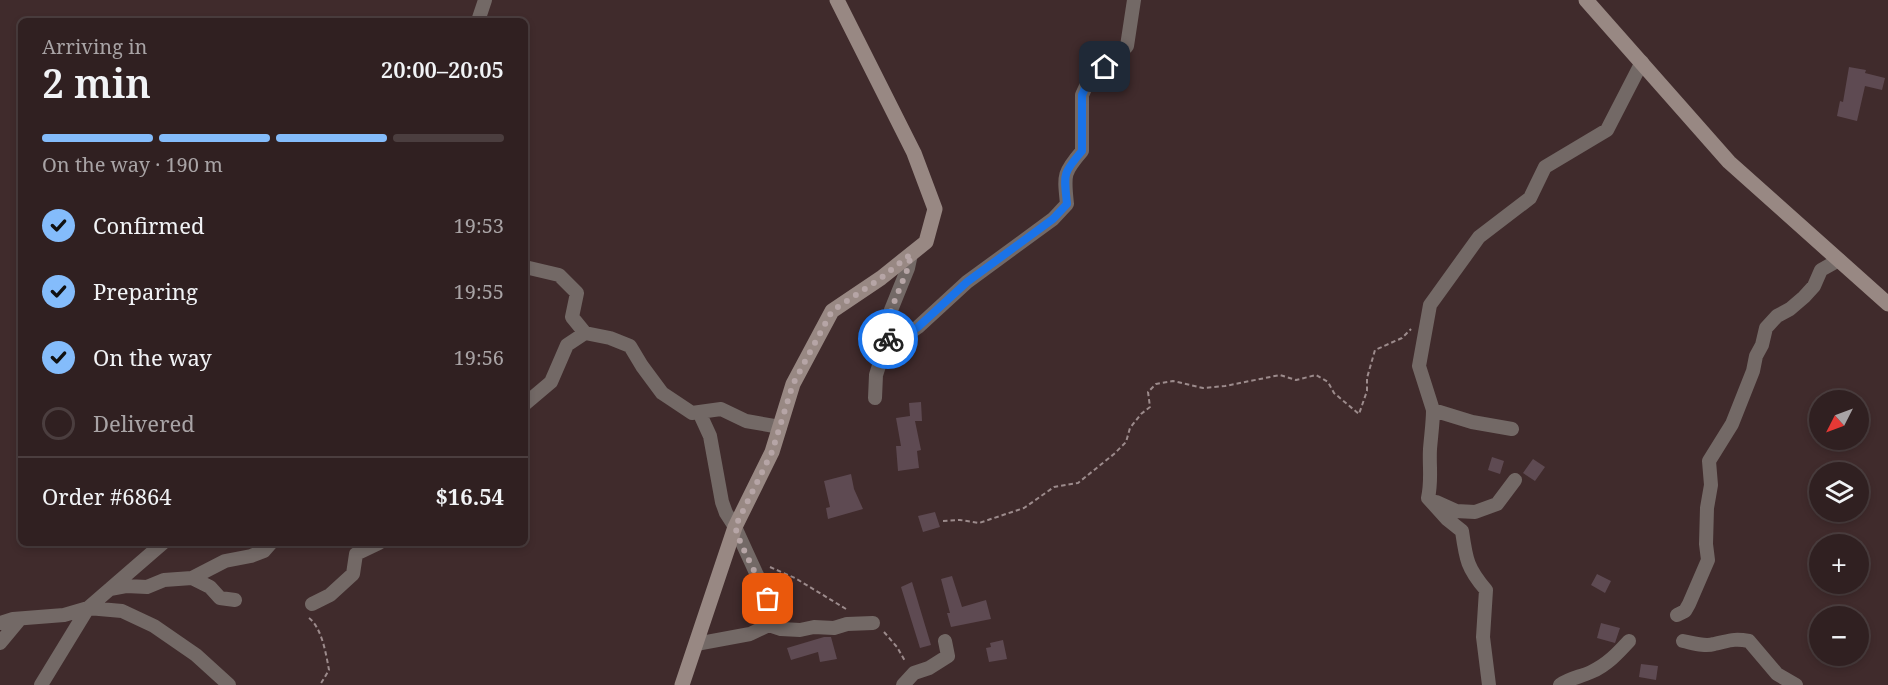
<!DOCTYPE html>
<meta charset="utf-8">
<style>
:root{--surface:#302021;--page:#3c2d2e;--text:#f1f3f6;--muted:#a8a3a5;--line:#4b3e3f;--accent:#84bcfb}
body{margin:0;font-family:"Noto Serif",serif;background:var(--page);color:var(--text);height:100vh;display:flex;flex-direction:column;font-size:22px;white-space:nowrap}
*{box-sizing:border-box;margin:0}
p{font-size:20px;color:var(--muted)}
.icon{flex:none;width:33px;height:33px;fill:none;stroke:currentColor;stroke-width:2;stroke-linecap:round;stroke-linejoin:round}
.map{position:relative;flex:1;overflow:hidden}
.panel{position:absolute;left:18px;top:18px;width:510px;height:528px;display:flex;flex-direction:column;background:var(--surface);border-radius:9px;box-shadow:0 3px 9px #0003,0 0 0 2px var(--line)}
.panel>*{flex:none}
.needle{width:39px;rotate:228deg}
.buttons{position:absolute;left:1809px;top:390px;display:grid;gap:12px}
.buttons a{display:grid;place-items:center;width:60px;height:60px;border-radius:50%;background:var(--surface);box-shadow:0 3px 9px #0003,0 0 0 2px var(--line);font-size:30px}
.pin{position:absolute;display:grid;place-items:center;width:51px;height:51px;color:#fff;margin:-26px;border-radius:12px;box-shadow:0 3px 9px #0006}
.courier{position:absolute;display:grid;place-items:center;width:60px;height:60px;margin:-30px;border:4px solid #1a73e8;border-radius:50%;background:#fff;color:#222;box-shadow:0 2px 8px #0007}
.headline em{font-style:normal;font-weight:600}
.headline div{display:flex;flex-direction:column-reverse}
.headline{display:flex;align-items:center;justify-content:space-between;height:102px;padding:0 24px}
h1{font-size:39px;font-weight:600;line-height:45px}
.bar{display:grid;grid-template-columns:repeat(4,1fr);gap:9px 6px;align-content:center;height:72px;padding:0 24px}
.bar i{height:8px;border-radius:4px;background:var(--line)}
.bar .current{background:var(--accent)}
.bar p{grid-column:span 4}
.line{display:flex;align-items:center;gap:15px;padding:0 24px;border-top:2px solid var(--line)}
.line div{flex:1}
ol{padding:0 24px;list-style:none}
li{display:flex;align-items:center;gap:18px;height:66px}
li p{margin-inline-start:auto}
li .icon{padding:6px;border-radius:50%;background:var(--accent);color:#111;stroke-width:4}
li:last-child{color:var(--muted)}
li i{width:33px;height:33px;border:3px solid var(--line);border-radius:50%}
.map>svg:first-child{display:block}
.building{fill:#5e4a52}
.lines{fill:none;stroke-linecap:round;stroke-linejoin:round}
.path{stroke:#9c8b8c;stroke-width:2;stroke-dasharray:4.5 3;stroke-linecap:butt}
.street{stroke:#736966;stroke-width:14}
.secondary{stroke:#988883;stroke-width:15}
.done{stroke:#b6a5a6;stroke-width:6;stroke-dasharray:0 10.8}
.route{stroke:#1a73e8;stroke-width:8}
</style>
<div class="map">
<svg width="1888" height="685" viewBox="0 0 1888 685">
<rect width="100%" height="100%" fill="#402b2c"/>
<path class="building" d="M1849,67L1866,70L1865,73L1885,78L1882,90L1865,86L1857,121L1837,116L1840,101L1843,102Z
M921,402L922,421H915L921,450L917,451L919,468L898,471L896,446H901L896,418L910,416L909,403Z
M1492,457L1504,461L1500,474L1488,470Z
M1533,459L1545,467L1535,481L1523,473Z
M851,474L854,489L863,509L828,519L826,508L830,507L824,481Z
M935,512L940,527L923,532L918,516Z
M1597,574L1611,581L1605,593L1591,585Z
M952,576L962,607L986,600L991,619L951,627L947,613H950L941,579Z
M912,582L931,645L920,648L901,587Z
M1601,623L1620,628L1615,643L1597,638Z
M824,637H831L837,659L820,662L818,652L791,660L787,648Z
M1003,640L1007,659L989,662L986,648L991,647L990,643Z
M1641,664L1658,666L1656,680L1639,677Z"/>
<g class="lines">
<path class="path" d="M943,521L960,520L979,523L1024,508L1054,487L1078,483L1114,454L1126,442L1130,428L1141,414L1150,407L1148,392L1156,384L1173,381L1203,388L1225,386L1280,375L1296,380L1316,375L1328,382L1334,393L1359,414L1367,391V378L1375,350L1402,338L1411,329
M770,567L795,578L846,609
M309,618C322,628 326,654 329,670L320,685
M884,632L897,647L905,661"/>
<path class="street" d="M478,21L485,0
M525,267L559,275L577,293L572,317L585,333L610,338L630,346L642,366L662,393L692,413L721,409L746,421L780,427
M885,350L918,327L967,282L1053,219L1067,204C1064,175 1063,173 1082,151V95L1088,82L1127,46L1134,0
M875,398L876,375L887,341L891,310L908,268L911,254
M525,404L551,382L567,345L585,333
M1433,410C1433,423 1431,436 1430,449C1429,467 1432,480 1428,498L1447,519L1462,531C1466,559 1467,568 1486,590L1483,637L1489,685
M699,412L710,436L722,502L726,513L735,527L768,599L764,611L769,625
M1512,429L1472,422L1433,410L1419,366L1430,305L1479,237L1530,198L1545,167L1607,130L1642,62
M1436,502L1456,511L1475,512L1497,504L1515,480
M192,578L210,587L220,598L235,600
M110,589L126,586L147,587L164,580L192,578L225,561L251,556L264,551L271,543
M312,604L330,595L353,574L356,554L379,543
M1677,615L1685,611L1689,604L1708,560L1706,544L1707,508L1711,485L1709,461L1732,424L1753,371L1756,356L1762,345L1766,328L1777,316L1790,309L1804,297L1814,286L1821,270L1839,260
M0,623L13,619L64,615L88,608L122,611L154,626L196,655L229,685
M1683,641C1693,643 1705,647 1714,644C1729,641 1733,638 1749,641L1777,674L1796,685
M0,643L20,619
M696,644L750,634L769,625L781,629L800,630L814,627L834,628L847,624L873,623
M41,685L88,608L163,543
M903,685L914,673L929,668L948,656L945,641
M1560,685C1570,678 1580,677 1591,672C1607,665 1618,653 1629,641"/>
<path class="secondary" d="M1586,0L1729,162L1888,304
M682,685L735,527L772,452L793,384L832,311L881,278L926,242L935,209L914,153L837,0"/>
</g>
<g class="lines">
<path class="done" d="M768,599L741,544L735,527L772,452L793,384L832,311L881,278L911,254L908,268L891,310L888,339"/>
<path class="route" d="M888,339L885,350L918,327L967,282L1053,219L1067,204C1064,174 1062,174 1082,151V95L1088,82L1105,67"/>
</g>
</svg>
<div class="buttons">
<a><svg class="needle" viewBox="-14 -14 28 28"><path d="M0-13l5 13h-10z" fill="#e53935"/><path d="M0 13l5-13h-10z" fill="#a8a3a5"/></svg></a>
<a><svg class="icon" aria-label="layers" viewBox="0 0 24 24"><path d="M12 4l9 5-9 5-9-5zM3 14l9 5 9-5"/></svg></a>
<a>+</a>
<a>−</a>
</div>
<div class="pin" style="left:768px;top:599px;background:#ea580c"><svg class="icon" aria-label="bag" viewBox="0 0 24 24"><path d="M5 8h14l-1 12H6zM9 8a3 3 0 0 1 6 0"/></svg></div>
<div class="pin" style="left:1105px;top:67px;background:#1f2937"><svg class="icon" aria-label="home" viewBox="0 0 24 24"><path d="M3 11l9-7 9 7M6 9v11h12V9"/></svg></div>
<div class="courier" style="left:888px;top:339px"><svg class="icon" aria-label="bike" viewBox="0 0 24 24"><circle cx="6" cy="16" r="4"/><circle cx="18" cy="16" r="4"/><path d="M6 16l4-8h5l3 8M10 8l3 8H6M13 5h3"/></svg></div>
<section class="panel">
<div class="headline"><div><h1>2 min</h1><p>Arriving in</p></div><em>20:00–20:05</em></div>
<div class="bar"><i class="current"></i><i class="current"></i><i class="current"></i><i></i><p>On the way · 190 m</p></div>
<ol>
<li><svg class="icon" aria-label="check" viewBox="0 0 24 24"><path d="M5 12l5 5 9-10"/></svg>Confirmed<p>19:53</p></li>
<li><svg class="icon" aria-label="check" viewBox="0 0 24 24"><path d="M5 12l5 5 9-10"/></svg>Preparing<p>19:55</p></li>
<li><svg class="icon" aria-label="check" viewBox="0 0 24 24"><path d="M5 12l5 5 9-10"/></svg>On the way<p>19:56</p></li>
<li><i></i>Delivered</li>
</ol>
<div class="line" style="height:78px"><div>Order #6864</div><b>$16.54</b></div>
</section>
</div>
